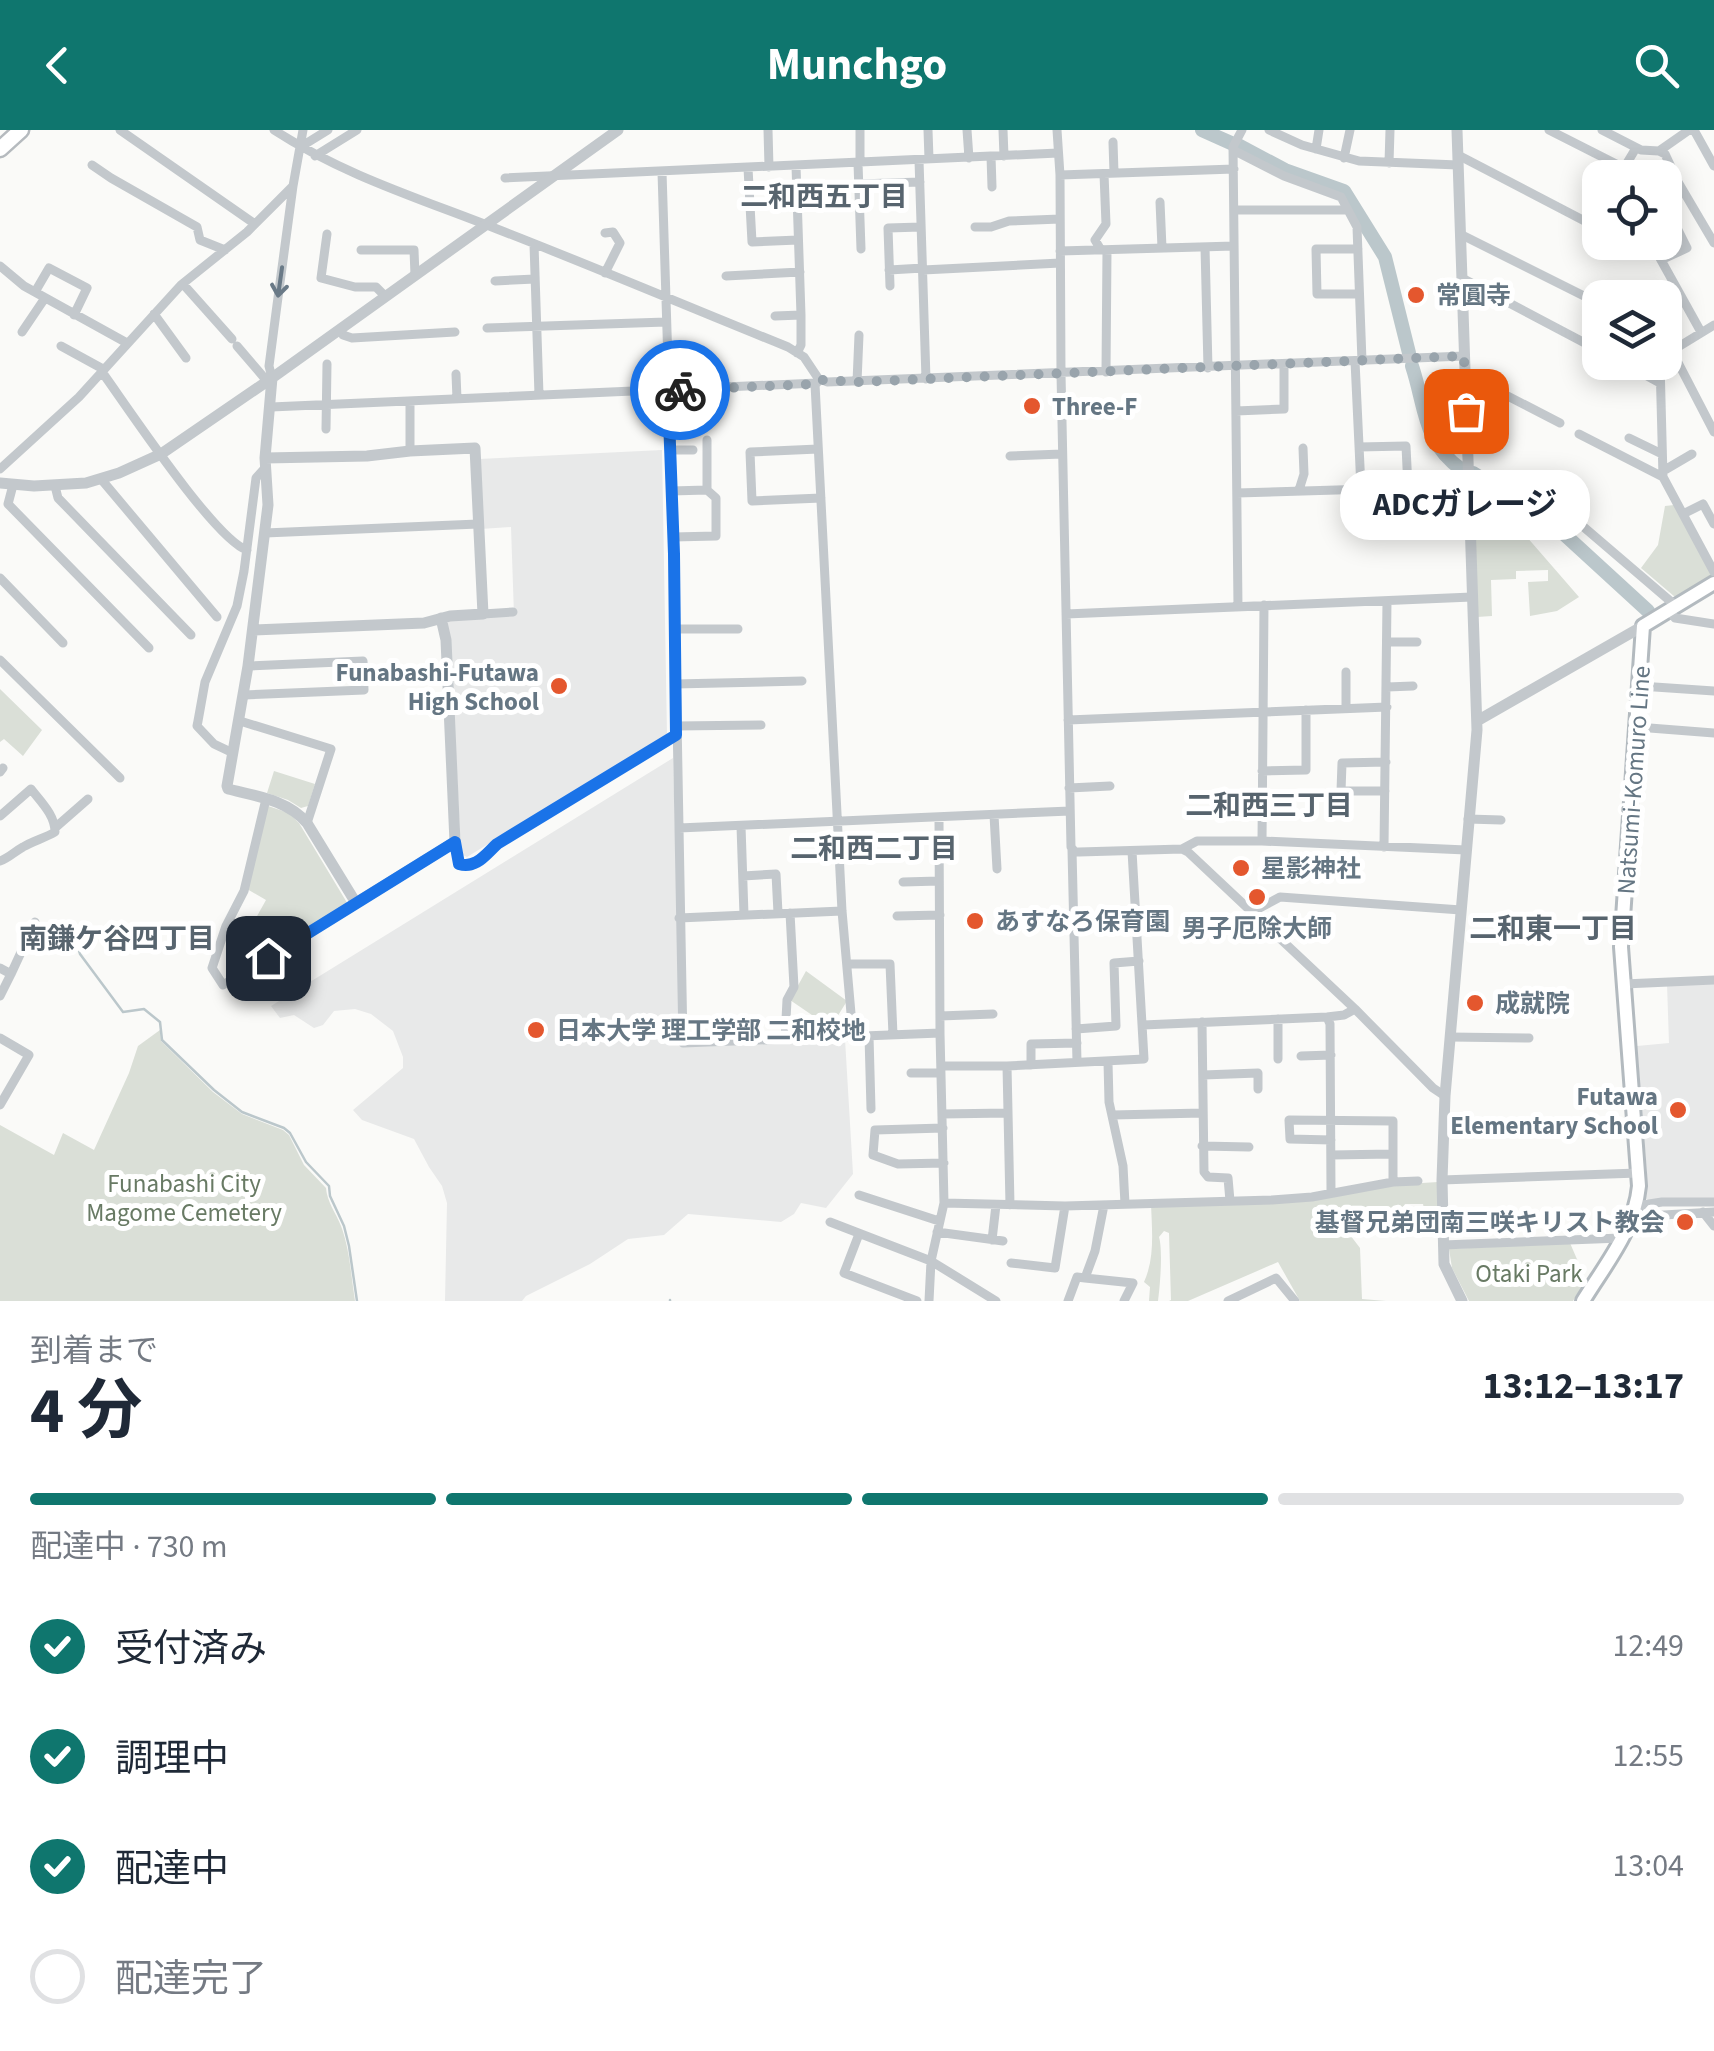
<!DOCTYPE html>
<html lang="ja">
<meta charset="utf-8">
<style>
:root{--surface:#fff;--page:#f2f2f3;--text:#1f2937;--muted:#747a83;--line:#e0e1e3;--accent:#0f766e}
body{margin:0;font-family:"Source Sans 3","Noto Sans JP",sans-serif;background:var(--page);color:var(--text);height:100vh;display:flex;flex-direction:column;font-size:38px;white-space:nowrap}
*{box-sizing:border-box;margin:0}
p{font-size:32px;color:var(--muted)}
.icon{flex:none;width:55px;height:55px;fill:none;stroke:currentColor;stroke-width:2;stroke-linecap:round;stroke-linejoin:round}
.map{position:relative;height:1171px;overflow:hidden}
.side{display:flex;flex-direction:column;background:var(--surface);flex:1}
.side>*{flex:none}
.tools{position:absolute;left:1582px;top:30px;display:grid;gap:20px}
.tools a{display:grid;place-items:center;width:100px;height:100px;border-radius:20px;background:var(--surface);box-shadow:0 5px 25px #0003;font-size:50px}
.pin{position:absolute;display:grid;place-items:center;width:85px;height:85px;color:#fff;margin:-42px;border-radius:20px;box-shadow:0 5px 15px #0006}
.courier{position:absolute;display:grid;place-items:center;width:100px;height:100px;margin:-50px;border:8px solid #1a73e8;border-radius:50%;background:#fff;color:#222;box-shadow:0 2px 12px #0007}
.bubble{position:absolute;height:70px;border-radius:30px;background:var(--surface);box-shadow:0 5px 25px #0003;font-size:32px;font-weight:700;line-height:70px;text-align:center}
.head em{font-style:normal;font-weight:700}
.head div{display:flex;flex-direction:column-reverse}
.head{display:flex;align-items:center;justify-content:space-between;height:170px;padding:0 30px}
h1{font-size:65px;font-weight:700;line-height:75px}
.bar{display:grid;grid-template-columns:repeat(4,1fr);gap:15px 10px;align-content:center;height:120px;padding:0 30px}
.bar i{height:12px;border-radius:8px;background:var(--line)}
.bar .current{background:var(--accent)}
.bar p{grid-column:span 4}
ol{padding:0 30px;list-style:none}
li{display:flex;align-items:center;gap:30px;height:110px}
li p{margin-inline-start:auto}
li .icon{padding:10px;border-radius:50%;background:var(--accent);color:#fff;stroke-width:4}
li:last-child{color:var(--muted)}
li i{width:55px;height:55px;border:5px solid var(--line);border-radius:50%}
header{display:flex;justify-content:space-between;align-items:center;height:130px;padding:0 30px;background:var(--accent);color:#fff;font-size:45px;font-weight:700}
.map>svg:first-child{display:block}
.built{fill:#e8e9e9}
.green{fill:#dadfd7}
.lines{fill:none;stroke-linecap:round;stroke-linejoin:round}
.stream{stroke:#bbc7cb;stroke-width:2.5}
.river{stroke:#bbc7cb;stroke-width:14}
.secondary-casing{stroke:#b3babf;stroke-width:18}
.primary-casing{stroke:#b5babe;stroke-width:19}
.minor{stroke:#c3c8cc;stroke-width:9}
.tertiary{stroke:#c3c8cc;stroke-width:11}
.secondary{stroke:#fff;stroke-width:12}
.primary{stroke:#fff;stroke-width:14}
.oneway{stroke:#6a7a87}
.done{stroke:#99a4ac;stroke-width:10;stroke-dasharray:0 18}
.route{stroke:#1a73e8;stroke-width:12}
.poi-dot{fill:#e4572e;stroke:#fff;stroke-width:4}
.labels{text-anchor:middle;stroke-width:10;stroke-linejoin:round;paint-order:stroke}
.poi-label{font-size:25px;font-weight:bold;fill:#657683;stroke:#fff;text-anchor:start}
.street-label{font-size:25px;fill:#657683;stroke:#fff}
.park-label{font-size:25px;fill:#687a64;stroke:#fff}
.neighbourhood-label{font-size:28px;font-weight:bold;fill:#57646e;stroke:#fff}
</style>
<header><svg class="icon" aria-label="back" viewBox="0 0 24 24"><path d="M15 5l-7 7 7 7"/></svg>Munchgo<svg class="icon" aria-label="search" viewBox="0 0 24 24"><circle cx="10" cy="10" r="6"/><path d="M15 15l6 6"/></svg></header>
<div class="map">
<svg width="1714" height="1171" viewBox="0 0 1714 1171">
<rect width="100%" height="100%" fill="#fafaf8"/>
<path class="built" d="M662,320L667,604L467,727L461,724L450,508L447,494L449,490L514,485L511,397L481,399L479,329Z
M673,628L681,917L845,909L853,1044L826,1078L801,1073L794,1084L781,1092L688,1084L664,1105L628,1109L590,1134L526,1166L522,1171H445L447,1073L442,1056L429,1037L414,1009L362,990L353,980L403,938V927L393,901L371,884L355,879L334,881L323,895L314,898L294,885L280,888L271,876Z
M1714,851V1069L1651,1072L1645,1068L1647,1044L1637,916L1669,913L1667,854Z"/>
<path class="green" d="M1674,375L1712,445L1675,467L1641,438L1658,415L1665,376Z
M1474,376L1526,406L1579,467L1557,481L1530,486L1528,452L1548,451V440L1516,441V449L1491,450L1492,486L1477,487Z
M0,559L42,600L23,626L4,609L0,612Z
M274,641L315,654L308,676L301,678L288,670L267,663Z
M268,676L289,683L299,693L349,776L247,838L238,820L266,770L247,759Z
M806,841L847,871L834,892L835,903L830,904L828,896L790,870Z
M160,900L161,911L213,962L242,984L283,1000L289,1005L304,1035L326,1058C327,1072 336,1083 341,1096C350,1120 351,1146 355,1171H0V995L54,1025L63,1003L94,1020L129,943L138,916Z
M1438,1052V1088H1426L1423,1074H1405L1397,1090L1390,1093L1383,1091L1364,1097L1350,1086L1347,1076L1341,1078L1344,1097L1360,1118L1362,1169L1386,1171H1300L1278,1132L1188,1171H1169L1171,1170L1169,1103L1164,1101L1159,1107C1163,1120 1160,1156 1158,1171H1149L1150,1157L1144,1152C1155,1128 1152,1101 1151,1074L1271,1072L1390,1055Z
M1570,1113L1586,1150L1573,1171H1469L1452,1138L1449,1119Z"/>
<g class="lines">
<path class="stream" d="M71,795L80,824L123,882L144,879L160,892L162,910L214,960L242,982L284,998L290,1003L306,1032L329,1056L330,1066L344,1096L349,1116L357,1171
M670,1171V1170"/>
<path class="river" d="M1202,0L1231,13
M1236,14L1285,40L1344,61L1385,127L1409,223
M1412,236C1426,278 1422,311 1462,340
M1473,343L1552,393L1648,481"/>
<defs>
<path id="secondary" d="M1583,1171C1605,1135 1635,1099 1639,1056L1621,817L1643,496L1714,453"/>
<path id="primary" d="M0,19L21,0"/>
</defs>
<use href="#secondary" class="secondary-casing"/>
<use href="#primary" class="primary-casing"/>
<path class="minor" d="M120,0L255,94
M274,0C343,45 421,69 497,99C595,137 691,178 788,217L804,227L818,248L827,252L1464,226
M768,0L769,37
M860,0V33
M928,0L929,29
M967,0L969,28
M1003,0L1004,26
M1057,0L1060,45L1061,244L1071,717L1075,722H1079L1182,719L1188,722L1355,879L1433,958L1445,966
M1269,0L1302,15L1359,31L1458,35
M1549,0L1624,38L1636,18
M1602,0L1641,20L1659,21L1665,24L1678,52L1714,113
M1694,0L1714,36
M1113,12L1114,43
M302,16L328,0
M1316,19L1319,0
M1233,20L1284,46L1341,67L1357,97L1362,231
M1659,21L1689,0
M1458,25L1600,99
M315,26L357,0
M991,26L992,57
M1344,28L1350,0
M919,30L926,249
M858,33L861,119
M1389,33L1390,0
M92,35L111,48L197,97L200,110L225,120
M796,36L801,185V215L797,223
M748,38L752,112L798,110
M662,42L674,424L679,698L1070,681
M1060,45L1234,39
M505,48L1058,23
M859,54L920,52
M1160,72L1162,118
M1234,80H1348
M975,97H991L1009,91L1060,89
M605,103L613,102L620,113L605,143
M327,104L321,148L355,157H376L385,166
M1460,104L1600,174
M1627,112L1641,120L1656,121L1701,202
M534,114L539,265
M1205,117L1208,238
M1358,119H1316L1317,164H1359
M361,120H414L415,145
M1101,120L1095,110L1106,94L1104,44
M1060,121L1234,116
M1661,130L1687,118L1671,86V58L1678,52
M0,136L24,156L127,213
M889,140L923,138
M923,140L1060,133
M726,146L800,142
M1462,148L1600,221
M495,151L535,149
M183,154L232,209
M890,156L888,98L921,97
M35,162L49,138L87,158L74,185
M154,184L186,228
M775,186L801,185
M341,198L343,205L352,208L455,202
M487,198L666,192
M22,202L45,168
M61,216L103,239
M237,216L267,251
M1672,221L1714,302
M1665,225L1714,195
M1355,231L1361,358
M1622,232L1660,253
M1660,232L1663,347L1714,442
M102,242C126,275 215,410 247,420
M1106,242L1107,120
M456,244L457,269
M1465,244L1560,293
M272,248L269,236L277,175L293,56L303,0
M857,252L859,205
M815,254L842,781L853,906
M410,271V321
M271,277L817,253
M1236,281L1284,279V234
M326,299L327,234
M1579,304L1663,347
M1629,308L1662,324
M1359,317L1406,316L1408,358
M818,319L750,322L752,371L821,368
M670,320H693
M1010,326L1062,324
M0,339L79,267L181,155L247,102L293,56
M1663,341L1692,324
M101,349L217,487
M13,355L8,374L149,518
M55,356L58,368L191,505
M1299,360L1304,344L1303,318
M671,361L707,360
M1237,363L1469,356
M1683,384L1703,374L1714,394
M1579,393L1676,476
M265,403L478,394
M673,407L716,406V368L707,360V310
M0,448L63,513
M1238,477L1233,17L1242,0
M1669,480L1675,488L1714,494
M483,484L513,482
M1066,484L1472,467
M675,499H738
M1387,512H1417
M0,530L120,648
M675,554L802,551
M1640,556L1714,561
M1387,557L1413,556
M244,565L364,560L363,531L248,536
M1346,578V542
M1068,590L1387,577
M240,591L331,619L307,693
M676,596L761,595
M1637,597L1714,603
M233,623L214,614L197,596L198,591L205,552L237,476L244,441L256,348L265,338
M1262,641L1306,640V580
M0,642L3,638
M1069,658L1110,656
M1385,661H1341L1342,633L1386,632
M266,669L244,761L226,796L212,838L223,855L357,773
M994,685L997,739
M0,686L31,659C41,672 55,685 55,702C45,708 33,711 23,717C14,722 9,728 0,731
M1468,689L1501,690
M741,696L744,785
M56,697L88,669
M679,698L683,913L940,903
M1262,711L1264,475
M455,712L459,733L471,736L497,714L676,605
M1384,717L1387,471
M1182,719L1197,711H1262L1466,720
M1072,720L1077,932
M743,746L776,744L778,783
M903,752L939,751
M1252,782L1280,767L1461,780
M897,786L940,785
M679,788L842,781
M847,834H890L893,905
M0,838L11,844L0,866
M11,844L35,792
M1624,854L1714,850
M940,886L993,884
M1327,887L1330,894L1331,1062
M1278,889V929
M1202,892L1204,1042L1208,1047L1228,1048L1230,1071
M1143,895L1327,887L1344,885L1355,879
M1076,899L1116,896L1114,833L1139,831
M869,906L871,979
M1450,907L1529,908
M0,908L29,925L0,975
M785,909L787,870L794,857L790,783
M1301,926L1331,925
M1108,932L1109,972L1123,1036L1125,1074
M1031,935V914L1077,913
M941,936H1007L1144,929L1132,721
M1007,936L1010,1075
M911,943H941
M1203,945L1258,943V959
M942,984L1007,983
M1112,985L1203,983
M943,998L875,1000L873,1025L898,1034L944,1033
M1331,1010L1290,1009L1289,990L1393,991V1052
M1202,1016L1249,1017
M1331,1025L1392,1024
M1442,1050L1638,1043
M859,1065L939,1091
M944,1073L1065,1076L1272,1070L1312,1067L1393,1052L1418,1051
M1636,1076L1662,1072H1714
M1634,1081L1640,1086H1647L1714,1082
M1703,1082L1714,1096
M830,1092L931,1131L996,1171
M937,1102L1003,1111
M859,1104L844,1143L917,1171
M992,1110L996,1075
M1443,1115L1621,1108
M1011,1133L1055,1138L1065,1076
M1085,1148L1133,1153L1124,1171
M929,1171L931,1131L944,1073L940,903L939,687
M1068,1171L1077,1147L1085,1148L1095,1121L1104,1075
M1228,1171L1276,1148L1295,1171"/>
<path class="tertiary" d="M1457,0L1477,600L1445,966L1442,1050L1444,1134L1462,1171
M272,248L265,328L268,375L248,536L227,656L228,659C256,666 288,670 307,693L356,773L455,712L446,510L441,488
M0,353L34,356L86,353L119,343L161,324L272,248L618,0
M253,500L424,493L450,486L483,484L475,318L410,321L367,326L265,328
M1477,591L1643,496"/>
<use href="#secondary" class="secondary"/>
<use href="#primary" class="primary"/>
</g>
<defs><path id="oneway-shaft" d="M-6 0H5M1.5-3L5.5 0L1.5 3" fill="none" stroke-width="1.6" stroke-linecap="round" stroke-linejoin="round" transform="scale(2.5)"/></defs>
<use class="oneway" href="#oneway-shaft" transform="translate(280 152) rotate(98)"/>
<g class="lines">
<path class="done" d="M680,260L815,254L822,250L857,252L1464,226L1466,281"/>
<path class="route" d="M268,828L455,712L459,734C476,739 485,725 497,714L676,605L674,424L668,261L680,260"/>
</g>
<g class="poi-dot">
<circle cx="1416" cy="165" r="10"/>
<circle cx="1032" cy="276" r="10"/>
<circle cx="559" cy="556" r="10"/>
<circle cx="1241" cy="738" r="10"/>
<circle cx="1257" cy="767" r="10"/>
<circle cx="975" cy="791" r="10"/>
<circle cx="1475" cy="873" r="10"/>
<circle cx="536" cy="900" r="10"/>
<circle cx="1678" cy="980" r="10"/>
<circle cx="1685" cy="1092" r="10"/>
</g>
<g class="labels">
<g class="poi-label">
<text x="1436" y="174">常圓寺</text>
<text x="1052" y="285">Three-F</text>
<text x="539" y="551" text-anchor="end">Funabashi-Futawa<tspan x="539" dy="29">High School</tspan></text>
<text x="1261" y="747">星影神社</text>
<text x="995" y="800">あすなろ保育園</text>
<text x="1257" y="807" text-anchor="middle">男子厄除大師</text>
<text x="1495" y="882">成就院</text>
<text x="556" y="909">日本大学 理工学部 二和校地</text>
<text x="1658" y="975" text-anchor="end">Futawa<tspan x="1658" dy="29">Elementary School</tspan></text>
<text x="1665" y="1101" text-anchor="end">基督兄弟団南三咲キリスト教会</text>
</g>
<g class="street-label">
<text transform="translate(1633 650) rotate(-86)" y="9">Natsumi-Komuro Line</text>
</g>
<g class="park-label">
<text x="184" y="1062">Funabashi City<tspan x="184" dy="29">Magome Cemetery</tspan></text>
<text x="1529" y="1152">Otaki Park</text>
</g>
<g class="neighbourhood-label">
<text x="824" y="76">二和西五丁目</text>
<text x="1269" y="685">二和西三丁目</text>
<text x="874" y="728">二和西二丁目</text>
<text x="1553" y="808">二和東一丁目</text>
<text x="117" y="818">南鎌ケ谷四丁目</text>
</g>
</g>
</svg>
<div class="tools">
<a><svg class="icon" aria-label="locate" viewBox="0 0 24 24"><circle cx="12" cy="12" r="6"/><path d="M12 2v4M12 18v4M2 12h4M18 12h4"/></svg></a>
<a><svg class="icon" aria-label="layers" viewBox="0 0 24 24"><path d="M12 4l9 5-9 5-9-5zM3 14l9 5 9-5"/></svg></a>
</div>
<div class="pin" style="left:1466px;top:281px;background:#ea580c"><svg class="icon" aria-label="bag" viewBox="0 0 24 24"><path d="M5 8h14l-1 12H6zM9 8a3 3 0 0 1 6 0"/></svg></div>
<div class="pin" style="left:268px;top:828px;background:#1f2937"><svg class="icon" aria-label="home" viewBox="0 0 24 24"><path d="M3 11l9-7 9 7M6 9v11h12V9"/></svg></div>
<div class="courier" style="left:680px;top:260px"><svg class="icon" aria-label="bike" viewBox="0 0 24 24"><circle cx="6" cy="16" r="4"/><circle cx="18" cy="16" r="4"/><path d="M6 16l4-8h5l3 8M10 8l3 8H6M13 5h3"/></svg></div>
<div class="bubble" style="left:1340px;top:340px;width:250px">ADCガレージ</div>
</div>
<section class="side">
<div class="head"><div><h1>4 分</h1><p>到着まで</p></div><em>13:12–13:17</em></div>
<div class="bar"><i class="current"></i><i class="current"></i><i class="current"></i><i></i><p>配達中 · 730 m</p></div>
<ol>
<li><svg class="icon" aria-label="check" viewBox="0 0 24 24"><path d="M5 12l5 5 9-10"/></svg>受付済み<p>12:49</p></li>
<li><svg class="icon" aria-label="check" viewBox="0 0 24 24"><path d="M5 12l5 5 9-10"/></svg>調理中<p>12:55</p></li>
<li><svg class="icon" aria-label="check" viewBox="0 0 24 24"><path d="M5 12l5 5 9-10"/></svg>配達中<p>13:04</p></li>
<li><i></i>配達完了</li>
</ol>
</section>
